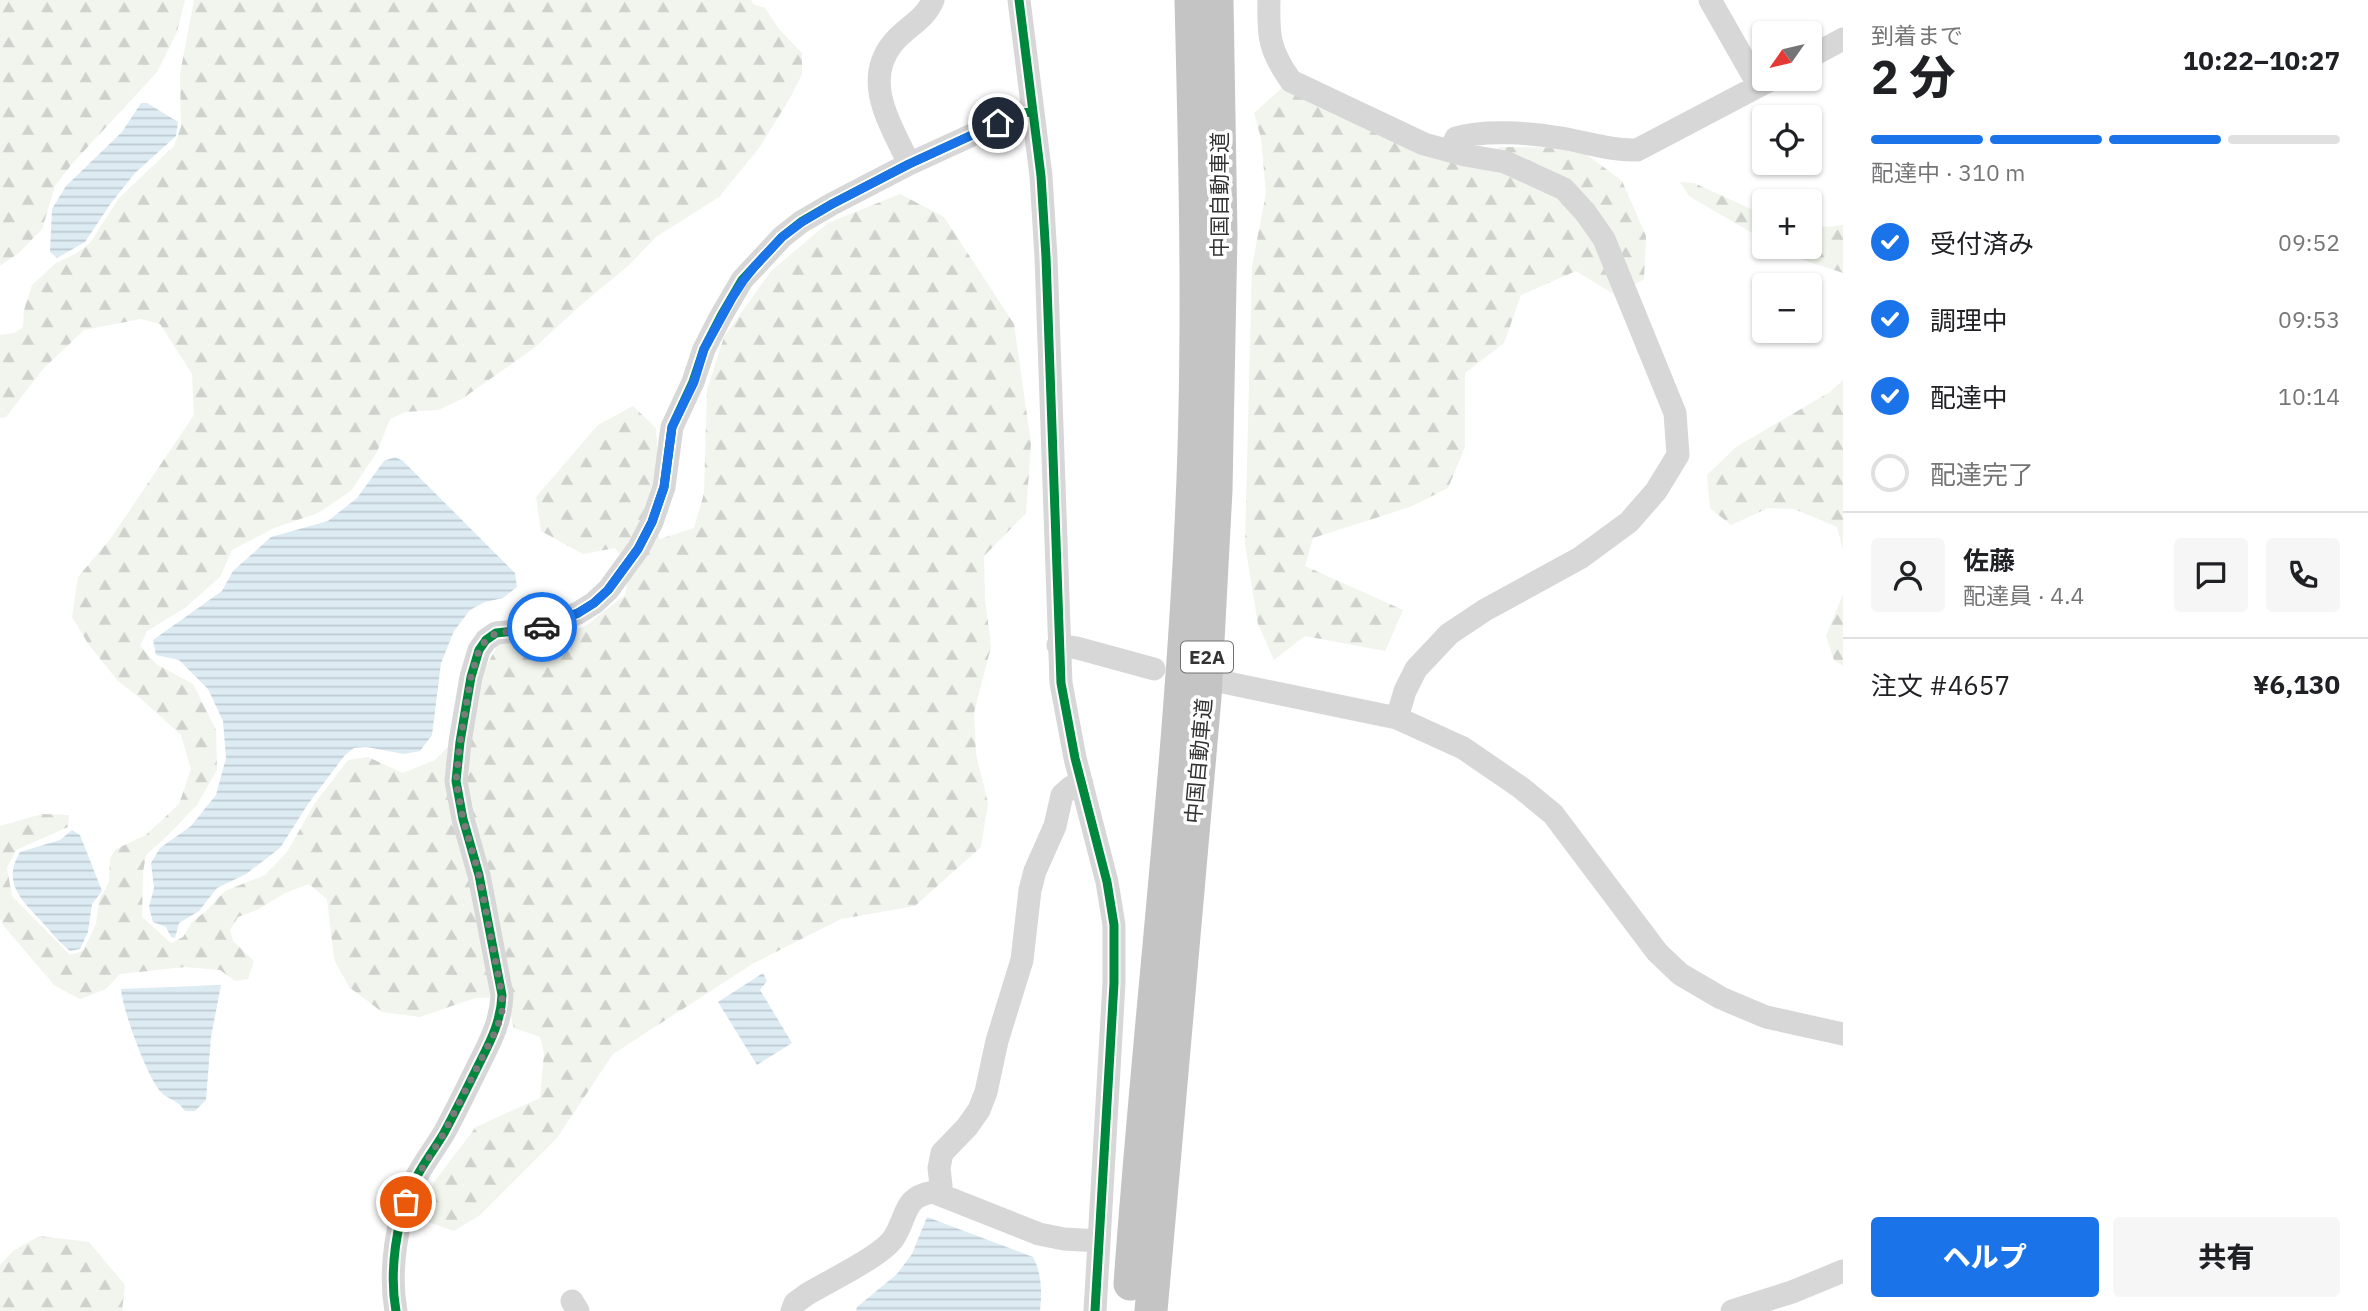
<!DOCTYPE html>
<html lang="ja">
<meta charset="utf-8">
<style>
:root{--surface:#fff;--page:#f6f6f6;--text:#202124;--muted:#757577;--line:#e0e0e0;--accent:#1a73e8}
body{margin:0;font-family:"IBM Plex Sans","Noto Sans JP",sans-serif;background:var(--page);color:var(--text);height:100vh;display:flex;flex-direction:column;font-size:26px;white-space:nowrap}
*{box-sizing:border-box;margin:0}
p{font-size:23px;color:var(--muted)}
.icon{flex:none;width:38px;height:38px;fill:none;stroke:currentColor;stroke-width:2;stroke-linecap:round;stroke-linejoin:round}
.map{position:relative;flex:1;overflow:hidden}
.drawer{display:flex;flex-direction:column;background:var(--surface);width:525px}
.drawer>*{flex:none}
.needle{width:46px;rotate:236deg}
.controls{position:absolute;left:1752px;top:21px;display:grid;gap:14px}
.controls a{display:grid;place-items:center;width:70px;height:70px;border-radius:7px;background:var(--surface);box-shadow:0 2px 5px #0004;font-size:35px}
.pin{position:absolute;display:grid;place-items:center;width:60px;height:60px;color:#fff;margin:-30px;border:4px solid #fff;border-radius:50%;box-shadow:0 2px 7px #0007}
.courier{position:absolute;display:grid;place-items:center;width:70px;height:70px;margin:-35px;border:5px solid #1a73e8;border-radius:50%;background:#fff;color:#222;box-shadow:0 2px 9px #0007}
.summary em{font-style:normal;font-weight:800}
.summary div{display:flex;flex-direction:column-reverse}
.summary{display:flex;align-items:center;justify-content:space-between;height:119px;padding:0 28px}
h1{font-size:46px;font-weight:800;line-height:52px}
.bar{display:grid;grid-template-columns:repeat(4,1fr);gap:10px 7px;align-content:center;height:84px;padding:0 28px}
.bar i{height:9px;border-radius:5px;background:var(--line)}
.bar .on{background:var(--accent)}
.bar p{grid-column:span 4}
.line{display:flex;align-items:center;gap:18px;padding:0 28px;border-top:2px solid var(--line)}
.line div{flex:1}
.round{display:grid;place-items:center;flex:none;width:74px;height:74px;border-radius:7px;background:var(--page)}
ol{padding:0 28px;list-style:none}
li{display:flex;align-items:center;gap:21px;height:77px}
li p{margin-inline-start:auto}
li .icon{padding:7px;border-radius:50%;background:var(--accent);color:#fff;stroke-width:4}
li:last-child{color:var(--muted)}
li i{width:38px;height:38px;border:4px solid var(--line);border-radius:50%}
.button{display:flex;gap:14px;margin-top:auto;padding:14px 28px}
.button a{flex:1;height:80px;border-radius:7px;background:var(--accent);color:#fff;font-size:28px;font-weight:800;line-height:80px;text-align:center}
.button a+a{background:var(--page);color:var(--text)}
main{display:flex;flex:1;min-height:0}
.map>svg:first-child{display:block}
.forest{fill:url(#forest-firs)}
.water{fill:url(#water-rules)}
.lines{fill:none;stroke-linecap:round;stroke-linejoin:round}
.minor{stroke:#d7d7d7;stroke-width:23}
.highway{stroke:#c4c4c4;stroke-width:33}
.cycleway-casing{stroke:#fff;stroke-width:13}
.cycleway{stroke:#00873e;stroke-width:9}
.done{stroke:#7a7a7a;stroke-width:7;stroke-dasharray:0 12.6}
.route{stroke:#1a73e8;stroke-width:9}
.labels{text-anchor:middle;stroke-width:7;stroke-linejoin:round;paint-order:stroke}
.shield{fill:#fff;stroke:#707070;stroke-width:2}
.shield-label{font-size:19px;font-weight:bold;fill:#333}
.street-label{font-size:21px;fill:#333;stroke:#fff}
</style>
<main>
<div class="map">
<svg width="1843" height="1311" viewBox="0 0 1843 1311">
<defs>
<pattern id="forest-firs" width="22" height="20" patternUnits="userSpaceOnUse" patternTransform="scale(1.75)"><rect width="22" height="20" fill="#f1f5ed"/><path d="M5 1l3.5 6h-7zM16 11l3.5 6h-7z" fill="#cfd2cc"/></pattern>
<pattern id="water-rules" width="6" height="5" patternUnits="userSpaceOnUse" patternTransform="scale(1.75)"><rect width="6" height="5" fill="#ddebf3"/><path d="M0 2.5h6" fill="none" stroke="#becad1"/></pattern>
</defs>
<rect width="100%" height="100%" fill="#fff"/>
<path class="forest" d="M0,0H185L177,32L157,72L71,165L55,186L42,229L20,252L0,266Z
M194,0H751L753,4L765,8L779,29L802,53V74L790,98L759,148L719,197L656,237L629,265L581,305L534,348L462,399L438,410L405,412L390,419L377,452L351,491L318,513L274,528L232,550L220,577L185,608L147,631L140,646L156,664L193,684L216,730L217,770L197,805L166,837L146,855L143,872L142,917L171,943L183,937L192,922L206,911L225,891L265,875L287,852L315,803L348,760L368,757L403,773L435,760L466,728L484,670L500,641L541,637L584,627L625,595L630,567L615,548L583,554L541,531L536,497L598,425L633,406L656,428L658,462L643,520L660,539L694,528L704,493L707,390L724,337L771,271L828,223L900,194L944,217L1014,324L1031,444L1026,513L984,556L985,598L991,647L974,713L976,754L988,803L981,847L915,906L841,919L754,963L613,1054L557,1138L480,1215L454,1231L420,1219L434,1182L476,1127L540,1098L544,1053L540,1037L514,1028L506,997L475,998L420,1017L382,1012L349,987L334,959L327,899L309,884L285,893L259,909L238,917L230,930L233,941L254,961L248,979L235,981L220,970L185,967L120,974L106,989L80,999L55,986L3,925L0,918V826L42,814L69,815L68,827L16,850L7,868L12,896L70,955L83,951L96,924L99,900L109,882L110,858L116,849L146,835L179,804L191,769L181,735L139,697L118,681L89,645L72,617L78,577L111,538L194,415L192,374L160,324L141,319L84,330L43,369L6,417L0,418V335L14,333L23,327L24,310L32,285L56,263L77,253L90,243L119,198L174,146L181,127L180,74Z
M1282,88L1411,146L1473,166L1500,147L1578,148L1622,181L1646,236L1644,279L1615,295L1576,271L1521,295L1504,343L1465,373V447L1448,488L1410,507L1313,538L1305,566L1403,610L1385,651L1305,636L1274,660L1258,624L1245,544L1252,266L1266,193L1261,138L1254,113Z
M1680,182L1694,183L1764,215V240L1689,196Z
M1810,225L1829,227L1843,225V273L1791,256L1776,247H1810Z
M1843,380V550L1837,527L1794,509L1768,508L1731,525L1710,508L1707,475L1736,447L1830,392Z
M1843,594V666L1834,660L1826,636Z
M39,1236L89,1242L125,1285L122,1311H0V1265L13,1251Z"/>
<path class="water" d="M141,103H147L178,122L176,136L135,173L111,203L85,242L57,258L50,252L52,209L66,186L122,132Z
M395,457L403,461L515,573L517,587L503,598L485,602L470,610L454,631L441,663L432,735L420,751L404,754L366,747L354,748L345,755L308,804L280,848L246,874L217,888L199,911L179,923L175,938L171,937L166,927L153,922L149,907L154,888L151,863L160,848L191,826L216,795L226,758L223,721L208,689L179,660L156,655L153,640L222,591L233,571L271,537L328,521L357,498L384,461Z
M72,830L80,835L102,891L92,904L88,932L80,949L70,951C59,942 52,933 43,923C23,901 1,884 20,852L60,840Z
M763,973L767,981L760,990L792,1043L757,1065L718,1002Z
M221,985L211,1037L206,1100L195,1111H185C176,1098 167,1100 160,1091C146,1074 123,1011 121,989Z
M927,1217L1033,1257C1042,1273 1042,1294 1040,1311H856L857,1307L897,1274L912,1254Z"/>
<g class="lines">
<path class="minor" d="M1019,0L1041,176L1046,257L1061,683L1075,758L1107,882L1114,925V983L1095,1311
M1269,0C1268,36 1269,50 1291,81L1424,144L1465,155L1505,162L1564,189L1585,212L1604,239L1675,413L1678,455L1656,491L1629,522L1580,558L1485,610L1449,634L1416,669L1405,691L1397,718
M1710,0L1759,86
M1810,57L1843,39
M1450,151L1456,138C1485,129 1531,133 1561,138C1586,142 1611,151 1637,150L1772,79
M909,164C892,126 861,82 893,43C906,27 925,20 933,0
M1058,645L1077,648L1154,669
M1223,682L1397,718L1463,748L1520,787L1553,814L1657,952L1680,974L1721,998L1766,1017L1843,1034
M942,1195L939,1168L942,1153L967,1127L979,1110L986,1092L997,1041L1022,960L1030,890L1035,871L1055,826L1062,795L1071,787L1082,784
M572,1301L578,1311
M396,1311C389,1273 396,1219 413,1184C421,1166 434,1150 444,1133C456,1111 467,1088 478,1066C490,1042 501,1022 502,995L479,875L463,819L456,781L460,742L471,677L479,650L486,640L496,633L536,629L578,613L594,603L608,590L638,549L652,522L664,487L672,427L693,382L704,349L721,316L742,280L782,237L801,222L832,204L909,164L1020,113L1033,112
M792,1311L795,1303L806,1295C827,1282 880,1257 893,1239C908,1217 902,1197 933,1192L1039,1234L1064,1239L1099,1241
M1732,1311L1792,1292L1843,1271"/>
<path class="highway" d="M1130,1284C1149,1015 1183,748 1193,478C1199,319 1195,159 1191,0
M1151,1311L1205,697L1216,490L1221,234L1217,0"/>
<defs>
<path id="cycleway" d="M1019,0L1041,176L1046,257L1061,683L1075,758L1107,882L1114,925V983L1095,1311
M396,1311C389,1273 396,1219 413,1184C421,1166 434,1150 444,1133C456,1111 467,1088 478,1066C490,1042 501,1022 502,995L479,875L463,819L456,781L460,742L471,677L479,650L486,640L496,633L536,629L578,613L594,603L608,590L638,549L652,522L664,487L672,427L693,382L704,349L721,316L742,280L782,237L801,222L832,204L909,164L1020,113L1033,112"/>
</defs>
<use href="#cycleway" class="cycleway-casing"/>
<use href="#cycleway" class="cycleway"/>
</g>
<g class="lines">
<path class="done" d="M406,1202L413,1183L443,1135L496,1030L502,1014V995L479,875L463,819L456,781L460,742L471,677L479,650L486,640L496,633L542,627"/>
<path class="route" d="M542,627L578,613L594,603L608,590L638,549L652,522L664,487L672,427L694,382L704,349L732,298L743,281L755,266L782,237L802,222L832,204L909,164L998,123"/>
</g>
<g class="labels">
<rect class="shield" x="1181" y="641.5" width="52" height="31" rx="5"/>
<g class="shield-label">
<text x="1207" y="664">E2A</text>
</g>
<g class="street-label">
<text transform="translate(1220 195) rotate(-90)" y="7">中国自動車道</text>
<text transform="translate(1199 761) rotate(-85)" y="7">中国自動車道</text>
</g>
</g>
</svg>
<div class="controls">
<a><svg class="needle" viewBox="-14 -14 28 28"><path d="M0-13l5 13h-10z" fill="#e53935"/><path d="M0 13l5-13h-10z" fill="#757577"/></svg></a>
<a><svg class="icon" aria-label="locate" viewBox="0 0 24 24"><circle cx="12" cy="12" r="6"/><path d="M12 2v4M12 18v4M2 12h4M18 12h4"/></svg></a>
<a>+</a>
<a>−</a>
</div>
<div class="pin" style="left:406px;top:1202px;background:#ea580c"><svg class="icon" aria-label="bag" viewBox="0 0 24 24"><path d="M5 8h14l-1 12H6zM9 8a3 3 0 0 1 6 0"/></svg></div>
<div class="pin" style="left:998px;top:123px;background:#1f2937"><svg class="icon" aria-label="home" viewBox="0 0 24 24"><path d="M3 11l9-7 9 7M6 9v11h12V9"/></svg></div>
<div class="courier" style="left:542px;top:627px"><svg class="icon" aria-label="car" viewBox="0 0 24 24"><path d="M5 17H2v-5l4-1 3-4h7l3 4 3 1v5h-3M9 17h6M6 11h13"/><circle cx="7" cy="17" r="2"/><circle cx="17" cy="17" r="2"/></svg></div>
</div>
<section class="drawer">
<div class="summary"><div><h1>2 分</h1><p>到着まで</p></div><em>10:22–10:27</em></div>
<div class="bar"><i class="on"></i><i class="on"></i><i class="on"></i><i></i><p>配達中 · 310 m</p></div>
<ol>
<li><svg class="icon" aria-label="check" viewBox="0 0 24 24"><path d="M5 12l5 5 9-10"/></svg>受付済み<p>09:52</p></li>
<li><svg class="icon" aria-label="check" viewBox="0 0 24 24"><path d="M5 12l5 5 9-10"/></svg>調理中<p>09:53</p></li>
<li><svg class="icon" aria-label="check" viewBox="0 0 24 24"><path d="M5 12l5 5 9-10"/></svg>配達中<p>10:14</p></li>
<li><i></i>配達完了</li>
</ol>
<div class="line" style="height:126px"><a class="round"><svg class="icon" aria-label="person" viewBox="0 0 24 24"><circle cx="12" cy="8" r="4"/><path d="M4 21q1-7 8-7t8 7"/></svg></a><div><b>佐藤</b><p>配達員 · 4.4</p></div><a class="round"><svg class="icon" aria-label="chat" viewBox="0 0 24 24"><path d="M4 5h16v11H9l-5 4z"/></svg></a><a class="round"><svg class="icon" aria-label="phone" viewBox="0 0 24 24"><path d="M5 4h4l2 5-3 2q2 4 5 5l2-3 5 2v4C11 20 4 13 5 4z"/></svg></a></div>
<div class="line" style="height:91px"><div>注文 #4657</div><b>¥6,130</b></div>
<div class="button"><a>ヘルプ</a><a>共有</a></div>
</section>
</main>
